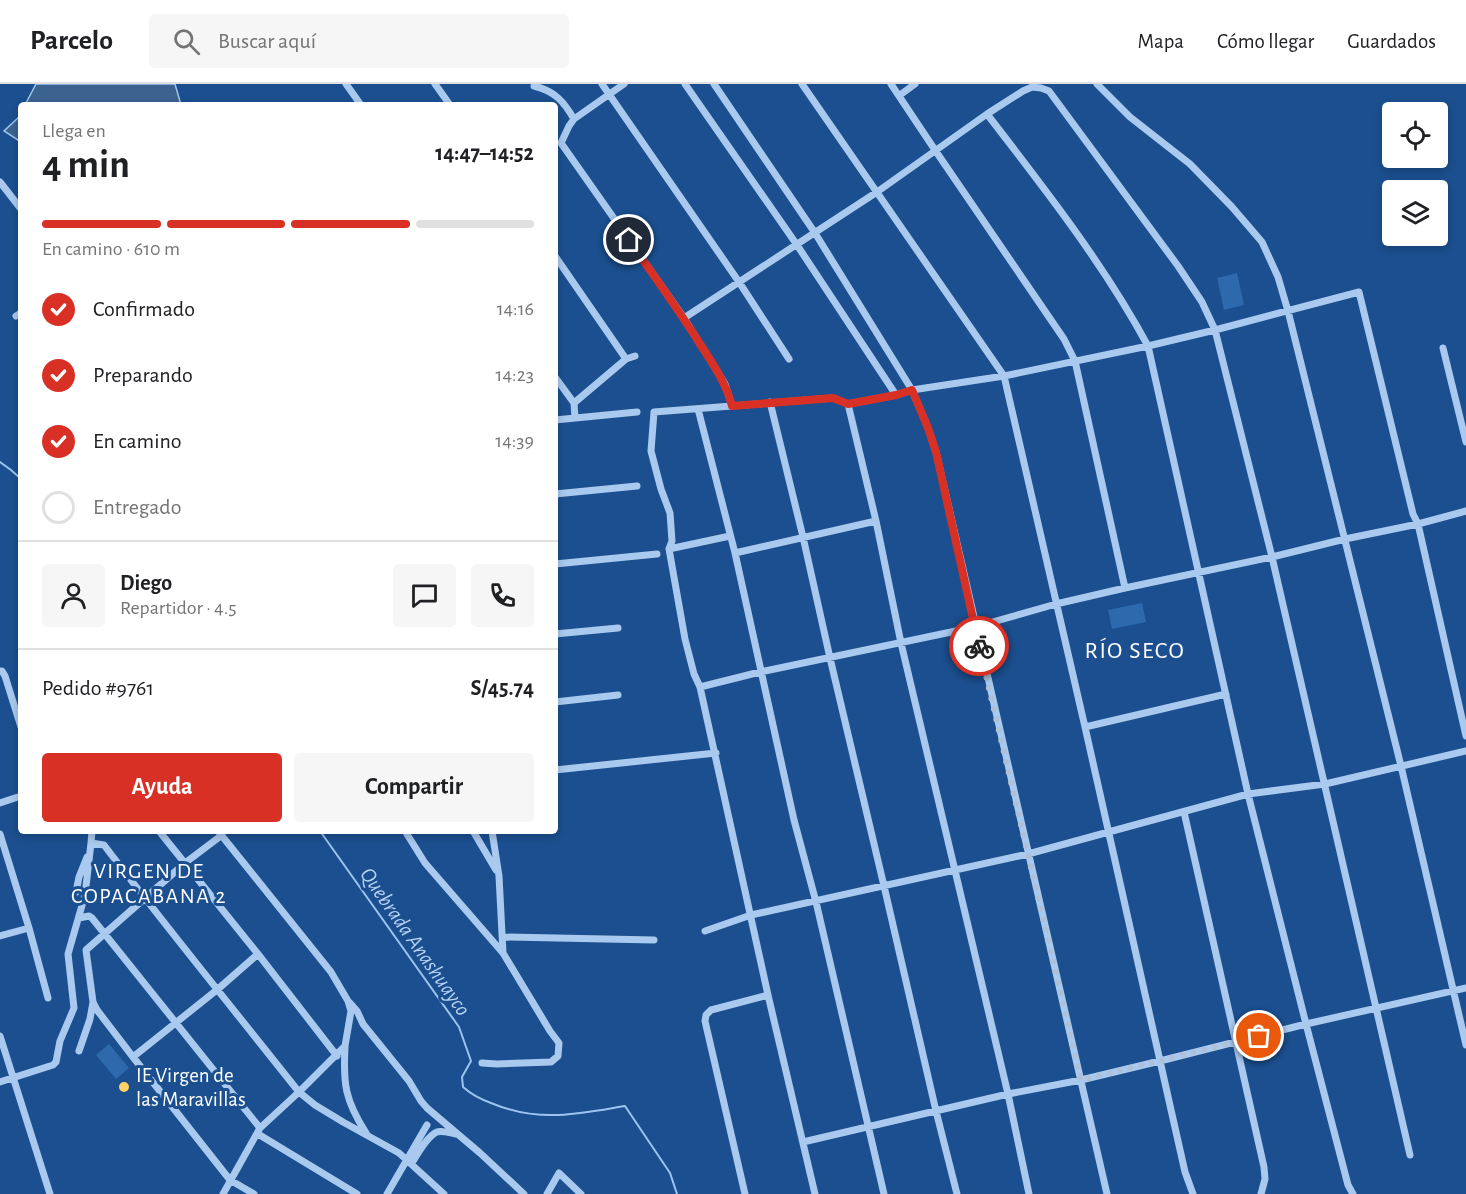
<!DOCTYPE html>
<html lang="es">
<meta charset="utf-8">
<style>
:root{--surface:#fff;--page:#f6f6f6;--text:#202124;--muted:#757577;--line:#e0e0e0;--accent:#d93025}
body{margin:0;font-family:"Alegreya Sans",sans-serif;background:var(--page);color:var(--text);height:100vh;display:flex;flex-direction:column;font-size:22px;white-space:nowrap}
*{box-sizing:border-box;margin:0}
p{font-size:20px;color:var(--muted)}
.icon{flex:none;width:33px;height:33px;fill:none;stroke:currentColor;stroke-width:2;stroke-linecap:round;stroke-linejoin:round}
.map{position:relative;flex:1;overflow:hidden}
.panel{position:absolute;left:18px;top:18px;width:540px;height:732px;display:flex;flex-direction:column;background:var(--surface);border-radius:6px;box-shadow:0 3px 9px #0003}
.panel>*{flex:none}
.controls{position:absolute;left:1382px;top:18px;display:grid;gap:12px}
.controls a{display:grid;place-items:center;width:66px;height:66px;border-radius:6px;background:var(--surface);box-shadow:0 3px 9px #0003;font-size:30px}
.pin{position:absolute;display:grid;place-items:center;width:51px;height:51px;color:#fff;margin:-26px;border:3px solid #fff;border-radius:50%;box-shadow:0 2px 6px #0007}
.courier{position:absolute;display:grid;place-items:center;width:60px;height:60px;margin:-30px;border:4px solid #d93025;border-radius:50%;background:#fff;color:#222;box-shadow:0 2px 8px #0007}
.headline em{font-style:normal;font-weight:600}
.headline div{display:flex;flex-direction:column-reverse}
.headline{display:flex;align-items:center;justify-content:space-between;height:102px;padding:0 24px}
h1{font-size:39px;font-weight:600;line-height:45px}
.bar{display:grid;grid-template-columns:repeat(4,1fr);gap:9px 6px;align-content:center;height:72px;padding:0 24px}
.bar i{height:8px;border-radius:4px;background:var(--line)}
.bar .active{background:var(--accent)}
.bar p{grid-column:span 4}
.line{display:flex;align-items:center;gap:15px;padding:0 24px;border-top:2px solid var(--line)}
.line div{flex:1}
.round{display:grid;place-items:center;flex:none;width:63px;height:63px;border-radius:6px;background:var(--page)}
ol{padding:0 24px;list-style:none}
li{display:flex;align-items:center;gap:18px;height:66px}
li p{margin-inline-start:auto}
li .icon{padding:6px;border-radius:50%;background:var(--accent);color:#fff;stroke-width:4}
li:last-child{color:var(--muted)}
li i{width:33px;height:33px;border:3px solid var(--line);border-radius:50%}
.button{display:flex;gap:12px;margin-top:auto;padding:12px 24px}
.button a{flex:1;height:69px;border-radius:6px;background:var(--accent);color:#fff;font-size:24px;font-weight:600;line-height:69px;text-align:center}
.button a+a{background:var(--page);color:var(--text)}
header{display:flex;align-items:center;gap:36px;box-sizing:border-box;height:84px;padding:0 30px;background:var(--surface);border-bottom:2px solid var(--line)}
header strong{font-size:28px}
nav{display:flex;gap:33px;margin-inline-start:auto;font-size:21px}
.search{width:420px;height:54px;background:var(--page);display:flex;align-items:center;gap:15px;box-sizing:border-box;padding:0 21px;border-radius:6px;color:var(--muted);font-size:22px}
.map>svg:first-child{display:block}
.green{fill:#2e69ad}
.water{fill:#3c6290;stroke:#9cc4f0;stroke-width:1.5}
.lines{fill:none;stroke-linecap:round;stroke-linejoin:round}
.stream{stroke:#9cc4f0;stroke-width:2}
.minor{stroke:#a9c9ee;stroke-width:7}
.done{stroke:#afc1d8;stroke-width:6;stroke-dasharray:0 10.8}
.route{stroke:#d93025;stroke-width:8}
.poi-dot{fill:#ffd166;stroke:#1b4f8f;stroke-width:2}
.labels{text-anchor:middle;stroke-width:6;stroke-linejoin:round;paint-order:stroke}
.poi-label{font-size:21px;fill:#fff;stroke:#1b4f8f;text-anchor:start}
.neighbourhood-label{font-size:22px;letter-spacing:1.5px;fill:#fff;stroke:#1b4f8f}
.water-label{font-size:22px;font-style:italic;fill:#b5d3f5;stroke:#1b4f8f}
.quarter-label{font-size:24px;letter-spacing:1.5px;fill:#fff;stroke:#1b4f8f}
</style>
<header>
<strong>Parcelo</strong>
<div class="search"><svg class="icon" aria-label="search" viewBox="0 0 24 24"><circle cx="10" cy="10" r="6"/><path d="M15 15l6 6"/></svg>Buscar aquí</div>
<nav><a>Mapa</a><a>Cómo llegar</a><a>Guardados</a></nav>
</header>
<div class="map">
<svg width="1466" height="1110" viewBox="0 0 1466 1110">
<rect width="100%" height="100%" fill="#1b4f8f"/>
<path class="green" d="M1237,189L1244,221L1224,226L1217,194Z
M1142,519L1146,538L1112,545L1108,526Z
M109,960L129,984L116,995L96,971Z"/>
<path class="water" d="M36,0H175L181,21H25Z
M21,30V58L4,47L19,33Z"/>
<g class="lines">
<path class="stream" d="M0,378L11,386L21,395
M320,747L459,943L471,977L462,993L463,1003C472,1011 480,1015 491,1019C539,1039 577,1030 625,1022L670,1089L677,1110"/>
<path class="minor" d="M346,0L361,21
M435,0L450,21
M602,0L739,198L789,275
M624,0L574,35L569,42L561,59L684,234
M685,0L797,161L896,311
M714,0L815,149L912,306L928,344L936,368C991,616 1052,862 1107,1110
M802,0L1004,292L1085,643L1185,1088L1193,1110
M891,0L935,66L1064,255L1075,277L1125,504
M1097,0L1130,33L1190,80L1232,123L1262,158L1278,193L1288,227L1401,682L1466,961
M534,2C555,7 564,18 574,35
M900,11L915,0
M987,30C1044,104 1103,179 1148,262L1248,710L1306,940L1348,1101L1353,1110
M0,98L21,125
M555,172L626,275
M16,232L21,229
M1443,264L1466,358
M555,293L574,319
M770,318L803,453L830,574L884,802L936,1027L957,1110
M848,320L876,437L901,559L1008,1010L1029,1110
M732,322L725,300L684,234L877,108L987,30L1023,7L1032,3L1041,4L1049,7L1178,182L1202,218L1215,246L1272,473L1410,1071
M698,325L735,469L794,736L816,818L884,1110
M575,334L574,319L626,275L635,272
M555,336L637,328
M555,410L637,402
M669,465L730,452
M735,469L876,437
M555,480L657,470
M555,550L618,544
M0,587H2L5,592L21,643
M700,603L760,588L975,543L1056,520L1125,504L1272,473L1345,455L1418,440L1466,427
M555,618L618,611
M1085,643L1226,610
M555,686L716,669
M0,719L21,712
M1184,728L1264,1083L1265,1095L1261,1110
M92,747L91,759L104,761C167,844 234,926 299,1008L315,1021L343,1038L399,1069L444,1110
M159,747L258,870L337,972
M218,747L331,888L348,917L351,927L345,962L299,1008L260,1044L223,1110
M405,747L425,779L503,869
M473,747L496,786
M0,750L29,844
M222,751L185,779L86,866L93,918L97,926L133,973L230,1096L254,1110
M76,808L79,793L87,773
M79,834L89,832L92,834L260,1044
M705,847L751,831L1028,770L1248,710L1325,700L1466,667
M0,852L29,844L48,914
M503,853L654,856
M350,919L357,927L363,940L409,997L421,1017L427,1024L480,1069L524,1110
M0,952L50,1110
M345,963C343,1000 345,1016 366,1049
M79,967L90,935L93,918
M133,973L218,905L258,870
M482,979L497,980L551,978L558,972L559,959L550,947L503,869L499,792L492,747
M0,998L53,981L56,978L60,957L74,924L68,870L85,811L91,759
M258,1050L357,1110
M803,1058L1008,1010L1081,996L1160,977L1306,940L1466,904
M412,1079C417,1071 427,1052 437,1048C442,1046 450,1049 456,1050
M387,1110L427,1041
M547,1110L559,1089L581,1110
M745,1110L705,937L706,931L711,926L768,911
M815,1110L768,911L700,603L694,590L685,555L669,465L672,457L670,429L661,405L651,367L654,328L833,314L848,320L896,311L912,306L1004,292L1148,262L1215,246L1359,208L1413,430L1418,440L1466,652"/>
</g>
<g class="lines">
<path class="done" d="M979,562L1081,996L1259,952"/>
<path class="route" d="M629,156C653,191 678,225 700,260C713,280 726,299 732,322L833,314L848,320L896,311L912,306L928,344L936,368L979,562"/>
</g>
<circle class="poi-dot" cx="124" cy="1003" r="6"/>
<g class="labels">
<g class="poi-label">
<text x="136" y="998">IE Virgen de<tspan x="136" dy="24">las Maravillas</tspan></text>
</g>
<g class="neighbourhood-label">
<text x="149" y="794">VIRGEN DE<tspan x="149" dy="25">COPACABANA 2</tspan></text>
</g>
<g class="water-label">
<text transform="translate(416 857) rotate(55)" y="8">Quebrada Anashuayco</text>
</g>
<g class="quarter-label">
<text x="1135" y="574">RÍO SECO</text>
</g>
</g>
</svg>
<div class="controls">
<a><svg class="icon" aria-label="locate" viewBox="0 0 24 24"><circle cx="12" cy="12" r="6"/><path d="M12 2v4M12 18v4M2 12h4M18 12h4"/></svg></a>
<a><svg class="icon" aria-label="layers" viewBox="0 0 24 24"><path d="M12 4l9 5-9 5-9-5zM3 14l9 5 9-5"/></svg></a>
</div>
<div class="pin" style="left:1259px;top:952px;background:#ea580c"><svg class="icon" aria-label="bag" viewBox="0 0 24 24"><path d="M5 8h14l-1 12H6zM9 8a3 3 0 0 1 6 0"/></svg></div>
<div class="pin" style="left:629px;top:156px;background:#1f2937"><svg class="icon" aria-label="home" viewBox="0 0 24 24"><path d="M3 11l9-7 9 7M6 9v11h12V9"/></svg></div>
<div class="courier" style="left:979px;top:562px"><svg class="icon" aria-label="bike" viewBox="0 0 24 24"><circle cx="6" cy="16" r="4"/><circle cx="18" cy="16" r="4"/><path d="M6 16l4-8h5l3 8M10 8l3 8H6M13 5h3"/></svg></div>
<section class="panel">
<div class="headline"><div><h1>4 min</h1><p>Llega en</p></div><em>14:47–14:52</em></div>
<div class="bar"><i class="active"></i><i class="active"></i><i class="active"></i><i></i><p>En camino · 610 m</p></div>
<ol>
<li><svg class="icon" aria-label="check" viewBox="0 0 24 24"><path d="M5 12l5 5 9-10"/></svg>Confirmado<p>14:16</p></li>
<li><svg class="icon" aria-label="check" viewBox="0 0 24 24"><path d="M5 12l5 5 9-10"/></svg>Preparando<p>14:23</p></li>
<li><svg class="icon" aria-label="check" viewBox="0 0 24 24"><path d="M5 12l5 5 9-10"/></svg>En camino<p>14:39</p></li>
<li><i></i>Entregado</li>
</ol>
<div class="line" style="height:108px"><a class="round"><svg class="icon" aria-label="person" viewBox="0 0 24 24"><circle cx="12" cy="8" r="4"/><path d="M4 21q1-7 8-7t8 7"/></svg></a><div><b>Diego</b><p>Repartidor · 4.5</p></div><a class="round"><svg class="icon" aria-label="chat" viewBox="0 0 24 24"><path d="M4 5h16v11H9l-5 4z"/></svg></a><a class="round"><svg class="icon" aria-label="phone" viewBox="0 0 24 24"><path d="M5 4h4l2 5-3 2q2 4 5 5l2-3 5 2v4C11 20 4 13 5 4z"/></svg></a></div>
<div class="line" style="height:78px"><div>Pedido #9761</div><b>S/45.74</b></div>
<div class="button"><a>Ayuda</a><a>Compartir</a></div>
</section>
</div>
